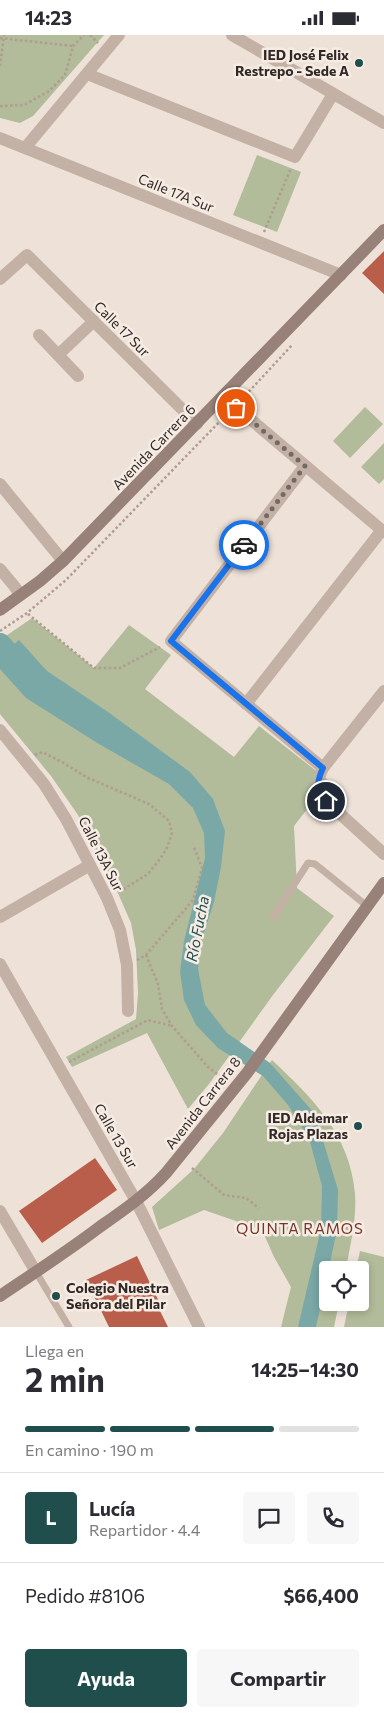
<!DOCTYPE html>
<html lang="es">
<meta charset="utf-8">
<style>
:root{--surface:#fff;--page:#f7f7f7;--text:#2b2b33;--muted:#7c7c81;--line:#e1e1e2;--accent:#204e4d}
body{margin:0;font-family:Commissioner,sans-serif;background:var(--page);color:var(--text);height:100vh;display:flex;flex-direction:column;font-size:19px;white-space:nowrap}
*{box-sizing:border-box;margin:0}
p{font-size:16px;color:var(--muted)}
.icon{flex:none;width:28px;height:28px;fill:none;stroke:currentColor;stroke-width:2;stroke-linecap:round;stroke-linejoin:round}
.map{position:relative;height:1292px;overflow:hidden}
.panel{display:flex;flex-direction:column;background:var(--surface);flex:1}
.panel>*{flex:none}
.tools{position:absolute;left:319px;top:1226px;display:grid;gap:10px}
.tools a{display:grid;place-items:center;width:50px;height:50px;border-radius:5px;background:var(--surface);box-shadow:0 2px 8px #0003;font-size:25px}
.pin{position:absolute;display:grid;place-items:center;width:42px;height:42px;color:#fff;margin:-21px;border:2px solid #fff;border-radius:50%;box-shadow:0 1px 5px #0007}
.courier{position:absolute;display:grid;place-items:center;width:50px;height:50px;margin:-25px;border:4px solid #1a73e8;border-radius:50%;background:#fff;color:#222;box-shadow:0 1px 6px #0007}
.head em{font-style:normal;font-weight:700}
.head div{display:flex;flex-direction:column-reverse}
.head{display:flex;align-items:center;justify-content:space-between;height:85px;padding:0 25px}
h1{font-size:32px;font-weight:700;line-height:38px}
.bar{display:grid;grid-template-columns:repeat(4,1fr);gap:8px 5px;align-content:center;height:60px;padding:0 25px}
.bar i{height:6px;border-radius:4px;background:var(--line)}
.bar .selected{background:var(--accent)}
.bar p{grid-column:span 4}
.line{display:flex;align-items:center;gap:12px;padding:0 25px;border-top:1px solid var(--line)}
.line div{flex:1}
.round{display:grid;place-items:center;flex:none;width:52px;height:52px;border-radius:5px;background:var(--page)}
.action{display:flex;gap:10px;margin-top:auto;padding:10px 25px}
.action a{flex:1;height:58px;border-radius:5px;background:var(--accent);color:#fff;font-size:20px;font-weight:700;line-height:58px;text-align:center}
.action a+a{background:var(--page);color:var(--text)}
.status{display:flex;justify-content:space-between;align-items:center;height:35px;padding:0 25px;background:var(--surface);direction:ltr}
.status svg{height:14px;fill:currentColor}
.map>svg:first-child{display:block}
.green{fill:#b2bb9a}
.water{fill:#7aa8a6}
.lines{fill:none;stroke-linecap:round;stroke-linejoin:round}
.river{stroke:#7aa8a6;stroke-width:22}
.building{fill:#b95e4b}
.path{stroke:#b09c90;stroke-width:2.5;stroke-dasharray:2.5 2.5;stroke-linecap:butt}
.service{stroke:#c4b1a6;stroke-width:7}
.minor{stroke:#c4b1a6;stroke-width:12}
.tertiary{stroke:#c4b1a6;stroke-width:12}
.secondary{stroke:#978178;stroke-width:12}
.done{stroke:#736a64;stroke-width:5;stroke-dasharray:0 9}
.route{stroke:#1a73e8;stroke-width:6}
.poi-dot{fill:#204e4d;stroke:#f6ece4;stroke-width:2}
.labels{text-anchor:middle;stroke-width:5;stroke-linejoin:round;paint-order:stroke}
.poi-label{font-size:14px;font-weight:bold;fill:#312926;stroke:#f6ece4;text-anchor:end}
.street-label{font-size:14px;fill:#312926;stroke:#f6ece4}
.water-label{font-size:15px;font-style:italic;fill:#204e4d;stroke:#f6ece4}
.neighbourhood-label{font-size:15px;letter-spacing:1px;fill:#773528;stroke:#f6ece4}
</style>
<div class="status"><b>14:23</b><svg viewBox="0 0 49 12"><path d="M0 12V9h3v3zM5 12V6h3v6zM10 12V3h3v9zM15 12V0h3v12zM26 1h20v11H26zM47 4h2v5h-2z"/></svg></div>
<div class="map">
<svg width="384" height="1292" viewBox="0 0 384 1292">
<rect width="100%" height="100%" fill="#eee2d8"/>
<path class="green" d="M0,0H104L33,81L20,88L0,83Z
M257,120L301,137L277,197L233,180Z
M365,372L383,389L350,423L333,406Z
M384,408V444L379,449L361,432Z
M32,583L94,633L129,590L171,620L145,654L234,722L259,691L329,746L294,791L297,853L334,881L273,960L209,1049L188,1074L147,998L72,1032L66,1022L136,984L138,958L136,915L131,888L114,849L78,780L51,741L0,679V605Z
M272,1025C312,1063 350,1099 355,1159C357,1184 350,1210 346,1235H328V1268H339L334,1292H281L291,1252L274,1222L262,1195L204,1175L159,1195L152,1172L194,1134L223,1098Z
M360,1216L384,1222V1292H344L349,1268H360V1235H356Z"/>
<path class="water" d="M19,605L47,636L108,677L190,737L213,764L225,796L221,832L214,867L201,907L198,934L205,970L227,998L270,1028L315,1079L338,1155L337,1195L316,1292H298L321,1194L322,1151L309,1103L288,1070L263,1041L218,1013L196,990L184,965L180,937L184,906L205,823L204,798L193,773L169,749L99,709L26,663L0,634V622Z"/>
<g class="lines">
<path class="river" d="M0,609L27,638"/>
</g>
<path class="building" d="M384,216V259L362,238Z
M95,1123L117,1155L42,1208L19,1176Z
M137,1221L163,1275L160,1276L168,1292H109L86,1245Z"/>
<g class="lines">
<path class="path" d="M90,0L98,8
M0,3L73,11
M0,31L4,0
M0,71L24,70L49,56L65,40L73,11L84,0
M264,197L291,133
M242,364L293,309
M28,579L94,633H120L160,612
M0,596L27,578L66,545L226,380
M35,720L42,717L62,727L88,743L149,769L169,786L172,798L167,813L160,824L148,839L117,858
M146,920L158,949L162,974L172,991L208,1032L225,1045
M137,925L146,920L193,865L202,833L194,812
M69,1027L148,985L172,991
M192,1133L224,1160L246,1163L259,1173"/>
<path class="service" d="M273,882L308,828L315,829L367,871
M36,1237L69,1292"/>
<path class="minor" d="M232,0L384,88
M87,39L295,122L333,59
M25,113L119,0
M0,244L27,220L197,389
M39,300L78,341
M58,320L94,286
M305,431L171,606L323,733
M0,449L63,526
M0,534L15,552L20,560
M384,656L323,733C316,748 317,752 326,766L384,819
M246,669L382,495
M0,695L44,749L66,784L107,863L120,895L127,930L128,976
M0,882L90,830
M0,929L136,1166L199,1292
M0,1176L36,1237"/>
<path class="tertiary" d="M0,103L341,240
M224,362L384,497"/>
<path class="secondary" d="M0,575L40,546L63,526L384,195
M0,1261C34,1238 68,1216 101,1191C124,1175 147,1159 166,1138L247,1038L384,848"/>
</g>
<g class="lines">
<path class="done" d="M236,373L305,431L244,510"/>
<path class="route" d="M244,510L171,606L323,733C316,748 317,752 326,766"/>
</g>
<g class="poi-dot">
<circle cx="359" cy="28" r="5"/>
<circle cx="358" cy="1091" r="5"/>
<circle cx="56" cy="1261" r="5"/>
</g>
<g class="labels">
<g class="poi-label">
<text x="349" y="25">IED José Felix<tspan x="349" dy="16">Restrepo - Sede A</tspan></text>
<text x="348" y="1088">IED Aldemar<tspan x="348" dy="16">Rojas Plazas</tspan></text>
<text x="66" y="1258" text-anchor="start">Colegio Nuestra<tspan x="66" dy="16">Señora del Pilar</tspan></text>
</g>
<g class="street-label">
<text transform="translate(176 158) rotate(22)" y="5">Calle 17A Sur</text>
<text transform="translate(122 294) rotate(45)" y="5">Calle 17 Sur</text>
<text transform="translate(154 412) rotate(-46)" y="5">Avenida Carrera 6</text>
<text transform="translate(101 819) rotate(63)" y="5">Calle 13A Sur</text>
<text transform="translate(203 1068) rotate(-52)" y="5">Avenida Carrera 8</text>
<text transform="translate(116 1101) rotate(60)" y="5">Calle 13 Sur</text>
</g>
<g class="water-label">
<text transform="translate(198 894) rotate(-79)" y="5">Río Fucha</text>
</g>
<g class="neighbourhood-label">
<text x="300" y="1199">QUINTA RAMOS</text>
</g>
</g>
</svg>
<div class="tools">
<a><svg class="icon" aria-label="locate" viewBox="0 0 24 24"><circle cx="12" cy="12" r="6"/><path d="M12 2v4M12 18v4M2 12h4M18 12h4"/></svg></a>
</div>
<div class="pin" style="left:236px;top:373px;background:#ea580c"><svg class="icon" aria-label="bag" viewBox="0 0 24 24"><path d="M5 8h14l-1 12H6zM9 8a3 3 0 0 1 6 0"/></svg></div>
<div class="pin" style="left:326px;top:766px;background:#1f2937"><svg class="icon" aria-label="home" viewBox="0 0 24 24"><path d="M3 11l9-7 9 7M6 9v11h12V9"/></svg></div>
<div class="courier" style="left:244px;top:510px"><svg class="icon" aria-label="car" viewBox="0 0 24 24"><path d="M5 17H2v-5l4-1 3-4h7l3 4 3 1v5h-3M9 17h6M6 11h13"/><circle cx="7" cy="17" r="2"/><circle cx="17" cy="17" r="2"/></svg></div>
</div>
<section class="panel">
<div class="head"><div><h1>2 min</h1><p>Llega en</p></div><em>14:25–14:30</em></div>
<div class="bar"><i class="selected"></i><i class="selected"></i><i class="selected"></i><i></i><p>En camino · 190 m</p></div>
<div class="line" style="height:90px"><b class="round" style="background:var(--accent);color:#fff">L</b><div><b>Lucía</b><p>Repartidor · 4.4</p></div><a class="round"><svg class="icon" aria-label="chat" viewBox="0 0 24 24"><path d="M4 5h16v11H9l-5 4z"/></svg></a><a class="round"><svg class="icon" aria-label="phone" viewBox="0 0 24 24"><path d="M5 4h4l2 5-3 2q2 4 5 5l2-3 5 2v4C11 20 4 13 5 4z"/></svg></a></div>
<div class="line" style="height:65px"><div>Pedido #8106</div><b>$66,400</b></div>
<div class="action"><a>Ayuda</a><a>Compartir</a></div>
</section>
